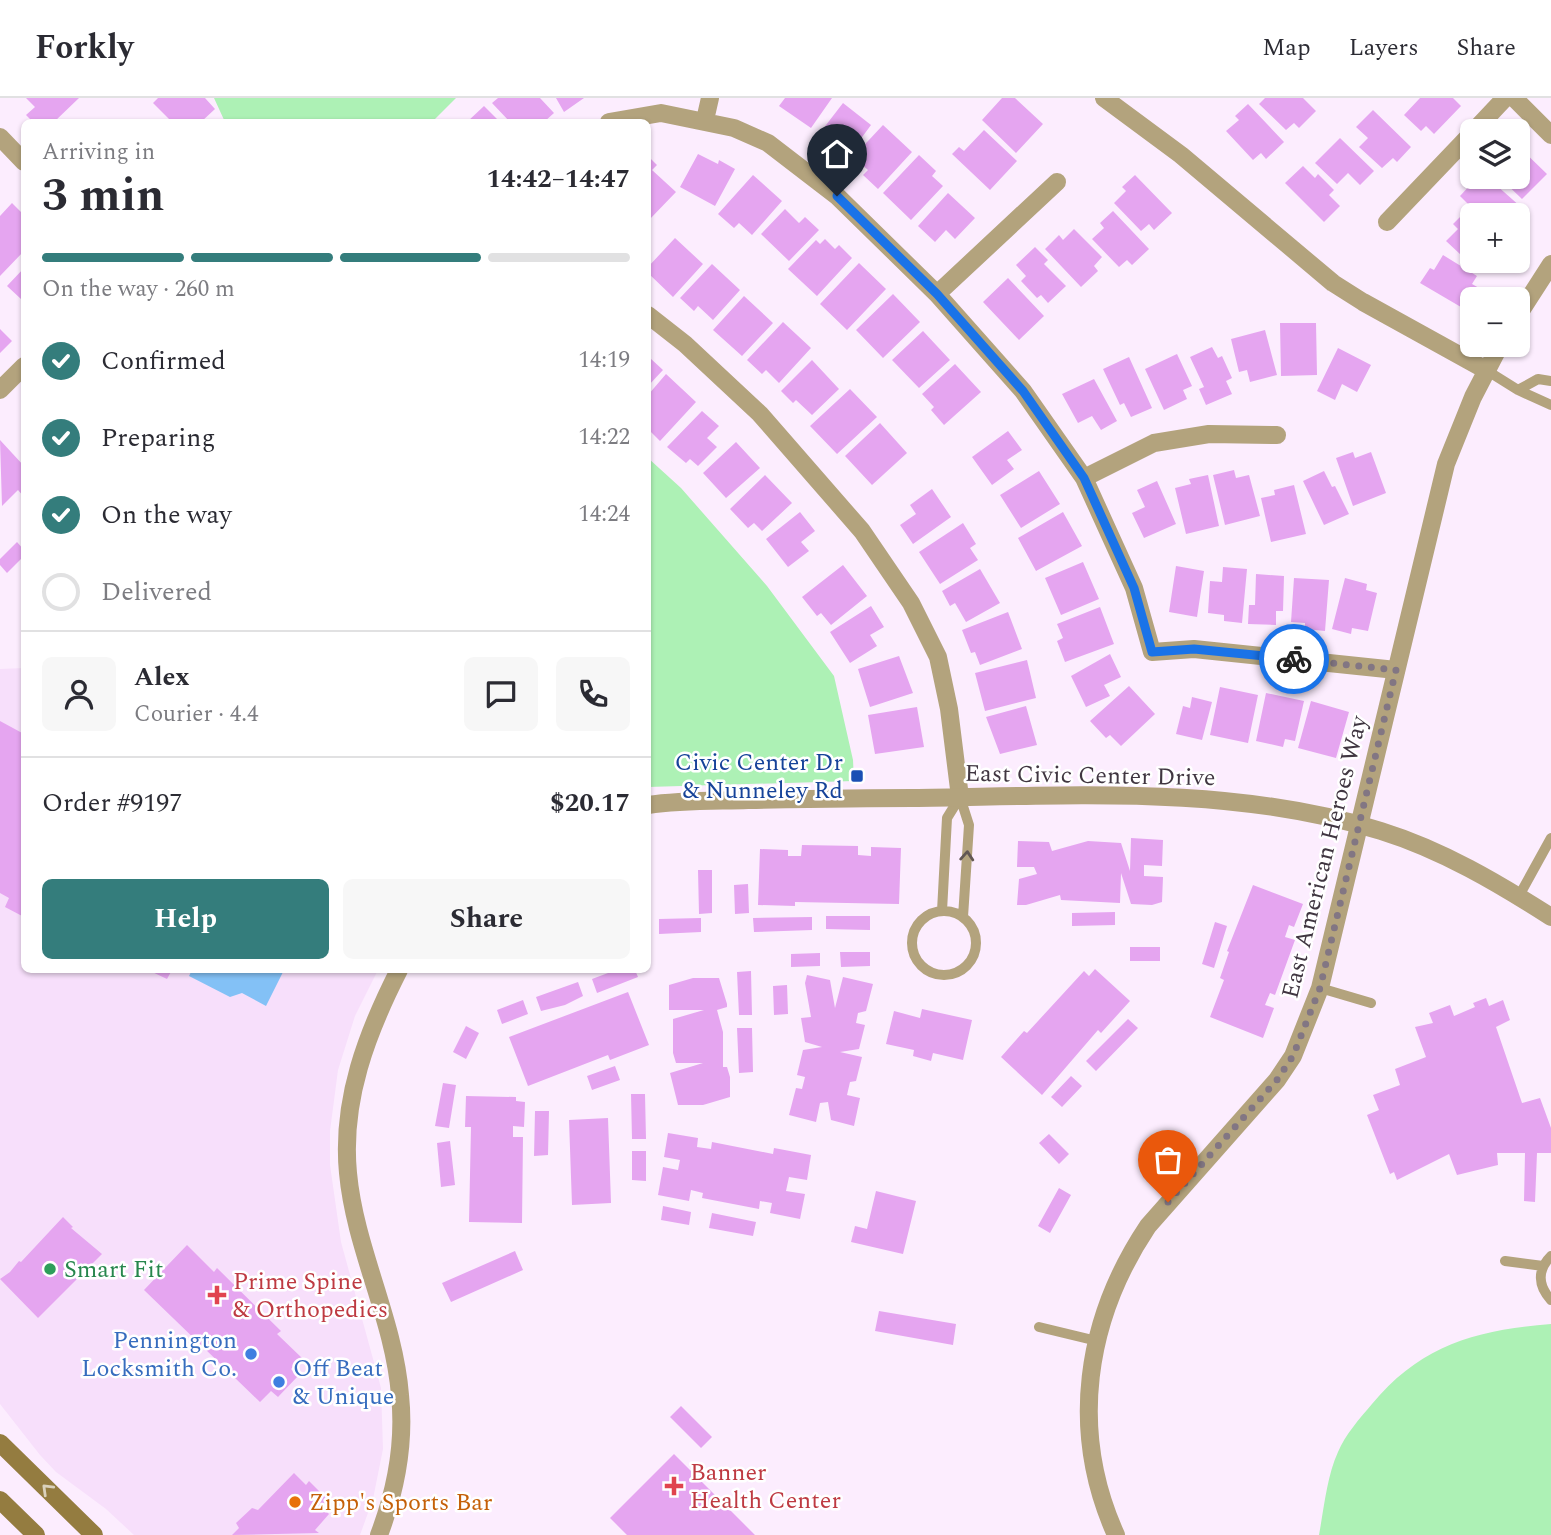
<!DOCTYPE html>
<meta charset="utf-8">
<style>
:root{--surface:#fff;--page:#f7f7f7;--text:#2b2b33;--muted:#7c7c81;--line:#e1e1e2;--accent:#347d7c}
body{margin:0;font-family:Spectral,serif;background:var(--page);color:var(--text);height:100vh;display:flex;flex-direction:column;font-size:26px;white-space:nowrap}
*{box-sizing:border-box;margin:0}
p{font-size:23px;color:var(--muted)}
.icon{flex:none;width:38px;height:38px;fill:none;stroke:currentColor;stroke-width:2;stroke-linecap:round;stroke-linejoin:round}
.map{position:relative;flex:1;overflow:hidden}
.panel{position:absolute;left:21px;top:21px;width:630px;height:854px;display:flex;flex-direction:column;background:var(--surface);border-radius:10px;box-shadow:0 2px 5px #0004}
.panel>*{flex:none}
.buttons{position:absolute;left:1460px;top:21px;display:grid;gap:14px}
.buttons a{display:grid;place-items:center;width:70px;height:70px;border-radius:10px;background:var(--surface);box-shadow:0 2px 5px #0004;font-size:35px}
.pin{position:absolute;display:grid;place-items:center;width:60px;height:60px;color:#fff;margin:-72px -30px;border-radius:50% 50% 50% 0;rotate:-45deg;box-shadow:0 0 7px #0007}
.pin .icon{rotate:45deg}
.courier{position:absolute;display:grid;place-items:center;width:70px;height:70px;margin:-35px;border:5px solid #1a73e8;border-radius:50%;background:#fff;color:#222;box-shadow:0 2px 9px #0007}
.head em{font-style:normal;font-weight:700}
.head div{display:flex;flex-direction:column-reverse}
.head{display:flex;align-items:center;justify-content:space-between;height:119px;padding:0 21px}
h1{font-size:46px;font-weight:700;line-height:52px}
.bar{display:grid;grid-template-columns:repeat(4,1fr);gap:10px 7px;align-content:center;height:84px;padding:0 21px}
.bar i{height:9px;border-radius:5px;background:var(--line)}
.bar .active{background:var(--accent)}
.bar p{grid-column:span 4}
.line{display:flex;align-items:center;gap:18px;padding:0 21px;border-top:2px solid var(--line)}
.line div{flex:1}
.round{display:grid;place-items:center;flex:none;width:74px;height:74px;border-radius:10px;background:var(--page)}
ol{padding:0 21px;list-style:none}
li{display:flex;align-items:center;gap:21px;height:77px}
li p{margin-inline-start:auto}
li .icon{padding:7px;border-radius:50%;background:var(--accent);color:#fff;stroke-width:4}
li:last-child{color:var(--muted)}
li i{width:38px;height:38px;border:4px solid var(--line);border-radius:50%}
.cta{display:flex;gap:14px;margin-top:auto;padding:14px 21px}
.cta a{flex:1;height:80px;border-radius:10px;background:var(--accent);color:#fff;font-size:28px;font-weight:700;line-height:80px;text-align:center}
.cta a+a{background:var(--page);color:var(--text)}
header{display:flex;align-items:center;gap:42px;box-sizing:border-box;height:98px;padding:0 35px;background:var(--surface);border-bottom:2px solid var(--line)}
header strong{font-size:33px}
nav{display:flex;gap:38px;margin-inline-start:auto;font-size:24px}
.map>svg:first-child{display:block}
.built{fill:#f7dffb}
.green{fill:#adf1b5}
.water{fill:#83c1f6}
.building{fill:#e5a5f0}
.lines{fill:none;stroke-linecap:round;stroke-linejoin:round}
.service{stroke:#b3a37d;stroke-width:10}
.minor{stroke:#b3a37d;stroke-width:18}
.tertiary{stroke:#b3a37d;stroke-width:18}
.secondary{stroke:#947c40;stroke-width:18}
.oneway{stroke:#625753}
.oneway2{stroke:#dad1bc}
.done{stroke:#827683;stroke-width:7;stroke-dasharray:0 12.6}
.route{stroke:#1a73e8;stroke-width:9}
.transit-dot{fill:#1a4fb4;stroke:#fff;stroke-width:2.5}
.leisure-dot{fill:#2e9e5b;stroke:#fff;stroke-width:2.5}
.health-dot{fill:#e0444e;stroke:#fff;stroke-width:2.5}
.shop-dot{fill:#3f7fe0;stroke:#fff;stroke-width:2.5}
.food-dot{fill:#e8710a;stroke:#fff;stroke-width:2.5}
.labels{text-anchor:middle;stroke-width:5;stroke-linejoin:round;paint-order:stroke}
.transit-label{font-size:24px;fill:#164399;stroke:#fff;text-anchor:end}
.street-label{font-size:24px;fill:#403641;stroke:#fff}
.leisure-label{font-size:24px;fill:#27864d;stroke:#fff;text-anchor:start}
.health-label{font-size:24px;fill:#be3a42;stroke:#fff;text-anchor:start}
.shop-label{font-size:24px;fill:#366cbe;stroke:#fff;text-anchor:end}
.food-label{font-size:24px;fill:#c56008;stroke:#fff;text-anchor:start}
</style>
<header>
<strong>Forkly</strong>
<nav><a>Map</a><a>Layers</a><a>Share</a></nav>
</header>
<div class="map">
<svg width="1551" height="1437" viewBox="0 0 1551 1437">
<rect width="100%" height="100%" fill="#fcedfe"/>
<path class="built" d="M24,570V872H378L355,918L338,972L330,1033V1067L341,1144L381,1290L383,1351L373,1401L360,1437H134L106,1411L56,1374L40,1357L0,1306V571Z"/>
<path class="green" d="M214,0H456L432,24H225Z
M648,360L681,390L767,488L834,578L853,662L854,683L648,689Z
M1551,1226V1437H1319C1324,1410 1327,1378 1338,1354C1345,1337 1360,1320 1372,1306C1421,1247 1476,1232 1551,1226Z"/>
<path class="water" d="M192,872H278L283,874L266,908L242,895L230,899L189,878Z"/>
<path class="building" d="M26,0H79L54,24H33L26,17L35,9Z
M158,0H205L215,11L201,24H172L153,5Z
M498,0H540L554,15L544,24H510L492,5Z
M556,0H584L564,14Z
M785,0H832L811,30L779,8Z
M1002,0H1015L1043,26L1016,55L982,22Z
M1265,0H1303L1316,13L1299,30L1294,25L1286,32L1259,6Z
M1420,0H1453L1461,8L1434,36L1426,28L1421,33L1404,17Z
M843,5L871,27L857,46L849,40L837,56L816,40Z
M1248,6L1284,44L1266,61L1261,55L1253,62L1226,33L1239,22L1235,18Z
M484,8L500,24H467Z
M1373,12L1411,49L1397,64L1393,60L1382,70L1359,49L1368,40L1356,29Z
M883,27L912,54L878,91L863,77L868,72L853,59Z
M984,32L1017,63L990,92L952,56L959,49L964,53Z
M1340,40L1374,73L1360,87L1348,75L1337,86L1315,65Z
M1517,47L1547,76L1522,101L1499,79H1517Z
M698,56L718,66L719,62L735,71L715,108L680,89Z
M919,57L936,73L932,78L943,88L911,122L883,95Z
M648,58L657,67L652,72L676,94L649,122Z
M1303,68L1315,80L1318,76L1334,92L1329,97L1340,108L1324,124L1285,85Z
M753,77L782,103L752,137L739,125L734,130L718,116Z
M1135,77L1172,115L1154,132L1149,126L1141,133L1114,105L1126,93L1122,89Z
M1487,79L1521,109L1513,117H1479L1460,98L1472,85L1477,89Z
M948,95L975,120L955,141L946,132L935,144L918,128Z
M12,105L24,117L22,132L24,153L0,178V118Z
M785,111L799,125L805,119L819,132L789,163L761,136Z
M1113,113L1149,151L1132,167L1127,162L1119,169L1092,141L1104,130L1100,125Z
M1466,113L1472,119V163H1482L1475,170L1446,143L1458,131L1453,126Z
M1074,131L1102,159L1094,168L1098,173L1081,189L1045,151L1059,137L1063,142Z
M675,140L703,166L673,199L648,175V169Z
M825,141L835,151L839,147L852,160L817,198L788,171L816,142L820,146Z
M1035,149L1048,162L1044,166L1066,188L1048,205L1041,197L1037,200L1021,183L1026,178L1016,167Z
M1443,157L1477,178L1472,186L1479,190L1466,212L1420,185L1430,170L1434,172Z
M859,165L886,191L847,232L820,206Z
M712,166L740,192L713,222L698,208L694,213L680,200Z
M24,170V198L21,201L7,188Z
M1008,180L1044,218L1019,242L983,204Z
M893,196L920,224L883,260L856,232Z
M744,198L773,225L742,258L713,232Z
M783,224L811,250L779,285L766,272L762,276L747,262Z
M1280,225H1316L1317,277L1281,278Z
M0,231L12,243L0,255Z
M1265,232L1277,277L1250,284L1247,272L1239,274L1231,241Z
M923,233L950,262L919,290L892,262Z
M1212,249L1218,260L1222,258L1232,280L1226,283L1232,296L1206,307L1199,291L1204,289L1190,259Z
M1338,250L1371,267L1357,294L1342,286L1335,302L1317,293Z
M1177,256L1192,288L1183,292L1187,301L1164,312L1145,271Z
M1129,259L1152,310L1131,319L1124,305L1120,307L1103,271Z
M650,260L663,272L648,288V263Z
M812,262L839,291L812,317L796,302L793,305L781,293Z
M955,266L981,294L944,327L931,312L934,309L922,296Z
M666,276L696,304L660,343L648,331V297Z
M1094,281L1117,323L1101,332L1092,318L1078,325L1062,296Z
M850,291L877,319L837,356L810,328Z
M702,313L719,328L707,340L717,349L698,368L690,361L686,365L667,349Z
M880,325L907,355L872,387L845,358Z
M1008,333L1022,352L1007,362L1014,371L992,387L972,359Z
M0,342L24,368V399L18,392L2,408Z
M736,344L760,370L726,400L703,375Z
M1353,354L1355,360L1371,354L1386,395L1353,408L1336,360Z
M1234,372L1236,380L1249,377L1260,418L1225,427L1213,377Z
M1039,373L1060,406L1021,430L1000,397Z
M1324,373L1332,389L1335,388L1349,416L1324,427L1303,383Z
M765,377L792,405L762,433L754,425L748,430L730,411Z
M1208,377L1219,428L1186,436L1175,390L1191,386L1189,381Z
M1157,383L1176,426L1144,440L1132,415L1145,409L1137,392Z
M1294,387L1306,436L1271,444L1261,400L1275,397L1274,392Z
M932,391L951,419L913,446L900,427L916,416L910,407Z
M800,414L815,433L801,444L809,453L788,469L766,441Z
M1063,414L1082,448L1036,473L1018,440Z
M963,425L976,446L970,450L978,462L940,486L919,454Z
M17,444L24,452V458L7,475L0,467V461Z
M1083,464L1099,501L1061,517L1045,480Z
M843,467L867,498L831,527L821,515L817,518L802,499Z
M1176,468L1204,473L1197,519L1169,514Z
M1223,469L1247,471L1242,525L1224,523V517L1208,515L1210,483L1222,484Z
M980,471L1000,505L966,524L955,505L950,508L942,493Z
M1256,476L1284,478L1283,513H1276V527L1248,526L1249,507H1255Z
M1294,480L1329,482L1325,533L1305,531V525L1291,524Z
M1345,480L1367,486L1366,492L1377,495L1368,533L1352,530L1351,536L1332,531Z
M871,508L884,529L870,537L877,548L850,565L830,534Z
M1100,509L1114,546L1065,564L1057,543L1063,540L1057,526Z
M1008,514L1022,551L980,567L975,554L971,555L962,532Z
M1110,556L1121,579L1104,587L1110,598L1086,609L1071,578Z
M899,558L913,595L870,609L858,571Z
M1027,562L1036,600L985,613L975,575Z
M1129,588L1155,616L1121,648L1110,637L1106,640L1090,623Z
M1220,589L1258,597L1248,645L1210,637Z
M1266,595L1304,603L1295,643L1285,641L1283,649L1256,643Z
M1192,599L1212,604L1202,642L1176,636L1183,608L1190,610Z
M1311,603L1349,614L1336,660L1298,650Z
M1026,608L1037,647L1000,656L986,619Z
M917,609L924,649L875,656L868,617Z
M0,623L24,636V819L5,809L9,800L0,795Z
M1131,740L1163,742L1162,768L1144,767V778L1163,779L1162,804L1152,807L1131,806L1121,775L1120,805L1061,802L1060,797L1026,807H1017L1019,781L1037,776L1034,769H1017L1018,743L1049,744L1052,753L1088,743L1121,745L1130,773Z
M802,747L858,748V757L871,758V749L901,750L899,806L795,804V808L758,807L760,751L788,752V758H801Z
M698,772H712V815L699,816Z
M748,786L749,815L735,816L734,787Z
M1253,787L1303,806L1294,829L1289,827L1285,839L1295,842L1275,897L1270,895L1265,907L1274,910L1263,940L1210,919L1224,882L1220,880L1229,854L1227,853Z
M1115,814V827L1072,828V815Z
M826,818H870V832L826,831Z
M812,819V832L754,834L753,820Z
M701,820V834L659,836V821Z
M1215,824L1227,828L1214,870L1202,866Z
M1130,849H1160V863H1130Z
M840,854H870V868L841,869Z
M820,855V868L791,869V856Z
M1095,871L1130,903L1101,935L1098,932L1042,997L1001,959L1024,933L1027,935L1084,873L1089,878Z
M148,872H172L167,881Z
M616,872H635L638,879L597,895L592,881Z
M751,873L752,917H739L737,874Z
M807,877L830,882L835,910L843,879L873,886L866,913L858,915L856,925L865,927L859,951L840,954L862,959L856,983L850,984L847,997L860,1000L854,1028L831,1022L828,1004L820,1005L816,1024L789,1017L796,990L802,991L805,979L797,977L803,952L822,949L805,944L801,920L811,919L805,885Z
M693,880H719L727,906V909L717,912L723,934V969H727L730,979V999L703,1007H678L670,975L703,965H676L673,955V921L704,912H669V887Z
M578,884L583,898L565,907L541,913L536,899Z
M787,887L788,916L774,917L773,888Z
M628,894L649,947L610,962L608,957L528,988L509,939Z
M1486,900L1489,908L1503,902L1510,922L1496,929L1522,1005L1540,1000L1551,1030V1055H1537L1535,1104L1524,1103L1525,1055H1497L1498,1067L1457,1077L1449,1056L1397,1082L1394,1074L1390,1076L1367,1017L1379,1012L1373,997L1400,987L1395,971L1426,959L1415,929L1433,925L1429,915L1450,907L1454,918L1475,909L1473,905Z
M523,902L528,916L502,926L497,912Z
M922,911L972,922L963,962L933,955L931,963L913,958L914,952L886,946L894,913L920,920Z
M1128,921L1138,930L1096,973L1086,963Z
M466,928L479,935L466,961L453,954Z
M737,930H752L753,974L739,975Z
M615,968L620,982L592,992L587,978Z
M1071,978L1082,988L1062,1009L1051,999Z
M443,985L456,987L449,1030L435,1028Z
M631,996H645L646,1041H632Z
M466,998L516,999V1003L525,1004L524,1029L513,1028V1039H523L522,1125L469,1124L471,1029H465Z
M535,1013H549L548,1057L534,1058Z
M608,1020L611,1105L572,1107L569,1022Z
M668,1035L698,1040L697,1049L711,1051L712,1044L773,1056L774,1050L811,1057L807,1082L789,1079L786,1093L805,1096L800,1121L770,1115L772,1105L760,1103L759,1111L702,1100L703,1095L691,1092L689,1103L658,1097L663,1069L678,1072L680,1062L664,1059Z
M1049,1036L1069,1056L1059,1066L1039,1045Z
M450,1043L455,1087L441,1089L437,1045Z
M632,1053H646V1083L632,1082Z
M1059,1090L1071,1097L1050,1135L1038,1128Z
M876,1093L916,1103L903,1156L851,1144L855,1128L867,1131Z
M663,1108L691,1114L689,1127L661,1122Z
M712,1115L756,1124L753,1138L709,1130Z
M63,1119L73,1129L71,1130L102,1156L38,1220L0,1181L10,1174L19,1163L21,1164Z
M187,1147L214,1174L217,1170L281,1233L277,1236L302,1260L291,1271L298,1278L278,1299L271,1293L260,1304L144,1192Z
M515,1153L523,1172L451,1204L442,1185Z
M879,1213L956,1226L953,1247L875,1233Z
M681,1308L712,1339L701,1350L670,1319Z
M674,1356L755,1437H627L610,1420Z
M294,1375L306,1387L309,1383L327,1401L321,1408L329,1416L315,1432L319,1435L232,1437L239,1430L236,1425L252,1410L258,1412Z"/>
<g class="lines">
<path class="service" d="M1486,272L1518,292L1551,307
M1518,292L1538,281L1551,283
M960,699L969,727L963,819
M1519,798L1551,740
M912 845a32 32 0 1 1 64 0a32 32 0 1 1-64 0Z
M942,813L947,720L960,699
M1320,890L1371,905
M1551,1158C1537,1172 1538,1188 1551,1202
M1505,1163L1543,1168
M1039,1229L1097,1243"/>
<path class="minor" d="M1514,0L1551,37
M705,22L710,0
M609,24L661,15L734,30L768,45L837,98L937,196L1023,293L1084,380L1134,490L1152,554L1194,551L1396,572
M1474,33L1505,0
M0,39L24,64
M1387,124L1472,35
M937,196L1057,84
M648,217L685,246L760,316L862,433L911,505L938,559L949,611L960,699
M0,292L24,268
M1084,380L1154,345L1209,336L1277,337"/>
<path class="tertiary" d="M1104,0L1181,57L1333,185L1363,204L1486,272
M1517,219L1551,166
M648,707C681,702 714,703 748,702C803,701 858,700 912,700C1069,698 1229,686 1381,733C1442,752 1498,785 1551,819
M379,1437C396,1392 405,1345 400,1297C394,1221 355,1151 348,1075C341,1002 367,935 399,872
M1116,1437C1069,1333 1085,1222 1148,1128L1277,982L1293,958L1320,890L1446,366L1473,299L1500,247"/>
<path class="secondary" d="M0,1345L94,1437
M0,1402L36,1437"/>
</g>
<defs><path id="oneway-chevron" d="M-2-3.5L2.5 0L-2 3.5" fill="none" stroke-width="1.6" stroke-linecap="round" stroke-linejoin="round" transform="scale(1.75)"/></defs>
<use class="oneway" href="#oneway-chevron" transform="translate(967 758) rotate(-86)"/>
<use class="oneway2" href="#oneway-chevron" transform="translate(47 1391) rotate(-136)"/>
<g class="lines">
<path class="done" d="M1168,1104L1277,982L1293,958L1320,890L1396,572L1294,561"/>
<path class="route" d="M837,98L937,196L1023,293L1084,380L1134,490L1152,554L1194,551L1294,561"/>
</g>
<rect class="transit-dot" x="850" y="671" width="14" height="14" rx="3.5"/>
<circle class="leisure-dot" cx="50" cy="1171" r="7"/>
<g class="health-dot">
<path d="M213.5 1186.5h7v7h7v7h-7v7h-7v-7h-7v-7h7z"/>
<path d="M670.5 1377.5h7v7h7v7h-7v7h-7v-7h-7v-7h7z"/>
</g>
<g class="shop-dot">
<circle cx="251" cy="1256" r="7"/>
<circle cx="279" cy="1284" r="7"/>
</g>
<circle class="food-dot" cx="295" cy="1404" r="7"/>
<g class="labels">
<g class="transit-label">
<text x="843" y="672">Civic Center Dr<tspan x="843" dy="28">&amp; Nunneley Rd</tspan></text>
</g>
<g class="street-label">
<text transform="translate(1090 677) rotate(1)" y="8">East Civic Center Drive</text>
<text transform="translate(1324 759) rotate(-76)" y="8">East American Heroes Way</text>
</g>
<g class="leisure-label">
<text x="64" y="1179">Smart Fit</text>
</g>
<g class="health-label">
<text x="233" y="1191">Prime Spine<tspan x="233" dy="28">&amp; Orthopedics</tspan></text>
<text x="690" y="1382">Banner<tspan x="690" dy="28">Health Center</tspan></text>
</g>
<g class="shop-label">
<text x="237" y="1250">Pennington<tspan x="237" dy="28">Locksmith Co.</tspan></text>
<text x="293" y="1278" text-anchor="start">Off Beat<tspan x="293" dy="28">&amp; Unique</tspan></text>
</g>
<g class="food-label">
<text x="309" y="1412">Zipp's Sports Bar</text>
</g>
</g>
</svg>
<div class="buttons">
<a><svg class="icon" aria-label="layers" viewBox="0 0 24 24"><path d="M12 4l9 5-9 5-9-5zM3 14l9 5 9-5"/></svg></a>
<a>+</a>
<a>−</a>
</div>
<div class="pin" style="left:1168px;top:1104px;background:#ea580c"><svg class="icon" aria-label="bag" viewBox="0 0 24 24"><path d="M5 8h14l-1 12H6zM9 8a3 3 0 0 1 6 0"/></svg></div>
<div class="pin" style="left:837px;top:98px;background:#1f2937"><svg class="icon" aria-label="home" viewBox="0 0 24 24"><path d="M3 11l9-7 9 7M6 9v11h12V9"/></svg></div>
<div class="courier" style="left:1294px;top:561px"><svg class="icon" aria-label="bike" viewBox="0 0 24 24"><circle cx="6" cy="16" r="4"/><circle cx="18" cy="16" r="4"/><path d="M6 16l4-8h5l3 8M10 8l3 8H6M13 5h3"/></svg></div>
<section class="panel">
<div class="head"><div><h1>3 min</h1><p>Arriving in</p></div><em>14:42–14:47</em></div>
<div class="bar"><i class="active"></i><i class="active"></i><i class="active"></i><i></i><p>On the way · 260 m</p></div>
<ol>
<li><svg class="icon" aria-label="check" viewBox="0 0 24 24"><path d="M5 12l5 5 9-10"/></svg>Confirmed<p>14:19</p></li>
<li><svg class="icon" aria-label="check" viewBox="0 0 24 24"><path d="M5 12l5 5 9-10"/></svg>Preparing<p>14:22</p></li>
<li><svg class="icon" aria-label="check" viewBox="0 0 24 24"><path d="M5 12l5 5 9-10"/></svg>On the way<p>14:24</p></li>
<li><i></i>Delivered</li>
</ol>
<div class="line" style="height:126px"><a class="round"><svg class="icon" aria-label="person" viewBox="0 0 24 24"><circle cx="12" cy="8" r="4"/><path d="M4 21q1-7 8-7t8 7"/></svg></a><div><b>Alex</b><p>Courier · 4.4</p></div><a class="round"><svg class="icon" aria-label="chat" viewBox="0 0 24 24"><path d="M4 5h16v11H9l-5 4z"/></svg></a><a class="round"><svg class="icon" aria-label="phone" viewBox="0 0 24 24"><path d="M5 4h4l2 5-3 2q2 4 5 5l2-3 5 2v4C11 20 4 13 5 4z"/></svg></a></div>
<div class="line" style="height:91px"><div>Order #9197</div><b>$20.17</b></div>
<div class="cta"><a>Help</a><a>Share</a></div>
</section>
</div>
